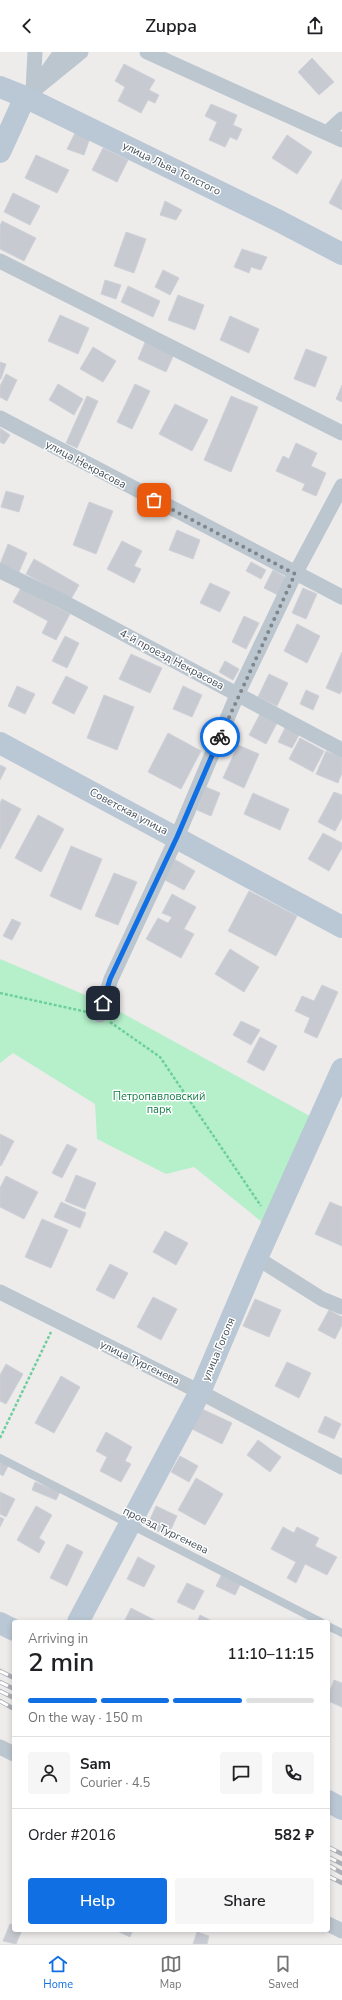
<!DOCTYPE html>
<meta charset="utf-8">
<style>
:root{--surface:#fff;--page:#f6f6f6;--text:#202124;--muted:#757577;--line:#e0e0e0;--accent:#106fe3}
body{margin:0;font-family:"Nunito Sans",sans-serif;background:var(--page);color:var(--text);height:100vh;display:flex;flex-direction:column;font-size:15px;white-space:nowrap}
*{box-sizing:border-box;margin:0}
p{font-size:13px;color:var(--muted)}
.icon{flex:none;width:22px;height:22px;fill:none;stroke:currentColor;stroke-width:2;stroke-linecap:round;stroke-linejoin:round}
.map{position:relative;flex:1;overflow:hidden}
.drawer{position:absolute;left:12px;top:1568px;width:318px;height:312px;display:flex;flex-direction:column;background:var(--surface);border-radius:4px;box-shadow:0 2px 6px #0003}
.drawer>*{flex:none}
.pin{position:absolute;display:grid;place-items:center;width:34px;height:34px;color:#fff;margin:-17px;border-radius:8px;box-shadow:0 2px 6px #0006}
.courier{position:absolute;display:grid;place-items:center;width:40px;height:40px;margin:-20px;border:3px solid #106fe3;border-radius:50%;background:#fff;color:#222;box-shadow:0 1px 5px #0007}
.summary em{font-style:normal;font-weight:600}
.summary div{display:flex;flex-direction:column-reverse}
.summary{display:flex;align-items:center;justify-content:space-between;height:68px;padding:0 16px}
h1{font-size:26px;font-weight:600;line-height:30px}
.bar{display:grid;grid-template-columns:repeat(4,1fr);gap:6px 4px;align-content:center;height:48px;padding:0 16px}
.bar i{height:5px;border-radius:3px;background:var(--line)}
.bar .selected{background:var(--accent)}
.bar p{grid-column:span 4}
.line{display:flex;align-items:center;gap:10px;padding:0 16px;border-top:1px solid var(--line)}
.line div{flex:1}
.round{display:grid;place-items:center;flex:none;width:42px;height:42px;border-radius:4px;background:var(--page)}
.primary-button{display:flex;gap:8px;margin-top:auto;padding:8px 16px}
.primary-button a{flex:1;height:46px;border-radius:4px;background:var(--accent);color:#fff;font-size:16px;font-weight:600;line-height:46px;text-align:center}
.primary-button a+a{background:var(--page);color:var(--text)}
header{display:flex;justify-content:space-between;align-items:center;height:52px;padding:0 16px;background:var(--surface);font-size:18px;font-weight:600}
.tabs{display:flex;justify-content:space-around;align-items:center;height:56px;border-top:1px solid var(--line);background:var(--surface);font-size:11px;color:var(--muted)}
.tabs a{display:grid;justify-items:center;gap:2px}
.tabs .selected{color:var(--accent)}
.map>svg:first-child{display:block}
.green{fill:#b5f0cb}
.building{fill:#c7cad1;stroke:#ced1d7}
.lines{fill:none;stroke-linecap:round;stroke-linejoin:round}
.path{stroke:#6ccf9d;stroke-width:2.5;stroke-dasharray:3 2;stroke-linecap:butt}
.lane{stroke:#bbc6cf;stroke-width:8}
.street{stroke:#bbc6cf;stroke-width:15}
.secondary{stroke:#bac7d4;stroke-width:22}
.rail-casing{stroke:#adb0b6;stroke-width:4.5}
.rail{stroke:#fff;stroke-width:3;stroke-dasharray:9;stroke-linecap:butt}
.done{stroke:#7f868c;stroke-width:4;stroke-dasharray:0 7.2}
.route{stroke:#106fe3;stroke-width:5}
.labels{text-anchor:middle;stroke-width:3;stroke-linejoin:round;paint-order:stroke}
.street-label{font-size:11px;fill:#434f59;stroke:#fff}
.park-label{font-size:11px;fill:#127c45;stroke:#fff}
</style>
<header><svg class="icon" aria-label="back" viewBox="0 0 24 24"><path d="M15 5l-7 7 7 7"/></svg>Zuppa<svg class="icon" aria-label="share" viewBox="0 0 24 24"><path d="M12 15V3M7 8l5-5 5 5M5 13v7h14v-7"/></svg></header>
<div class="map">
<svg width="342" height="1892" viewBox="0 0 342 1892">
<rect width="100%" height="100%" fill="#eeebeb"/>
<path class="green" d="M0,907L104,951L317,1068L268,1175L194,1115L166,1122L97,1087L95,1052L13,1001L0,1011Z"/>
<path class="building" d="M312,6L334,30L319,43L298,20Z
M124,12L155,28L149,38L159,43L155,51L148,48L141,61L118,49L125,35L115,29Z
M211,52L237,63L233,73L242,77L237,88L230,85L225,95L209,88L217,70L205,64Z
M75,81L90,86L84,103L67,97Z
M287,83L312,100L297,122L272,106Z
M103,96L128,108L117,130L92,118Z
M36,103L69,118L57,141L25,126Z
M342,127V158L329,151Z
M13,141L40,154L30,173L4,160Z
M165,149L182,158L176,168L160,163Z
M2,169L36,186L24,209L0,197V174Z
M126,180L146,187L134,221L114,214Z
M242,197L267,205L261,218L251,215L249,221L234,215Z
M163,218L179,226L170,243L155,235Z
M105,228L121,233L116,247L101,242Z
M128,234L160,249L153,265L121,250Z
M178,243L204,253L195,278L168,268Z
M60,263L89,276L78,302L48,289Z
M230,264L259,277L249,301L220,288Z
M146,288L175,300L166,320L138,307Z
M93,295L116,309L103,330L80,317Z
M306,297L327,305L315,335L294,327Z
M0,310L6,312L1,327H0Z
M6,322L17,328L7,349L0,345V334Z
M58,332L83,347L74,363L49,348Z
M135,332L150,339L132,377L117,370Z
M342,333V350L336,347Z
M87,344L98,349L77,396L66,391Z
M231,344L258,355L231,420L204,408Z
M175,352L208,368L192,399L159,382Z
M0,376L10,383L4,392L0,390Z
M296,391L317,401L311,414L326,421L316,444L302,438L305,432L276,419L283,404L289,407Z
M6,439L24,444L19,460L1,455Z
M89,450L113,459L96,502L73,493Z
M177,478L200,488L193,507L169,498Z
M122,489L142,499L134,514L141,517L134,531L107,517Z
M8,492L27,501L19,520L0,512Z
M34,507L79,533L71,547L26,522Z
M251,510L266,518L261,527L246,519Z
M273,518L287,526L278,543L264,536Z
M210,531L230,540L220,560L200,551Z
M21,536L70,562L56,588L42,581L48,569L13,550Z
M303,536L317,542L306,567L292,561Z
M244,564L259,571L246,597L232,590Z
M297,572L320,584L307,611L284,599Z
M65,584L79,591L67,616L52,609Z
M342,600V638L340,642L326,636Z
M131,602L162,616L150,641L119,627Z
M225,609L239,617L233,628L219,620Z
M269,622L288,631L277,654L258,645Z
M66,624L88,635L74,662L52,651Z
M17,634L35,642L25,662L8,654Z
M183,634L202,643L192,665L173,657Z
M306,638L319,644L313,658L300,652Z
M104,643L134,655L117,698L87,686Z
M260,662L277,671L266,692L249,683Z
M286,674L300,681L292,696L278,690Z
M168,681L201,699L181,737L148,720Z
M300,686L324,699L313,720L289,707Z
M238,693L259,702L244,736L223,726Z
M326,699L342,706V721L338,731L316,722Z
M0,713L6,716L0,728Z
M206,735L220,741L211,764L197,758Z
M334,740L342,743V766L335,779L318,770Z
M253,741L289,757L280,778L244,762Z
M2,747L21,757L0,797V751Z
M38,763L64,777L41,820L15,806Z
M323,781L342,791V796L329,819L308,807Z
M71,794L102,807L81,858L50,844Z
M174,807L195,819L184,838L163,827Z
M114,821L137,830L118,873L95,864Z
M249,839L297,864L276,904L228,879Z
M172,842L196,855L184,877L194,882L181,906L146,887L158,866L168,871L172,865L162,861Z
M12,867L21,871L12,888L3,884Z
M230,897L259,915L244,940L215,922Z
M322,933L338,940L317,986L304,980L310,966L295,959L302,944L314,949Z
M241,969L260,978L251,993L233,983Z
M260,985L277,994L264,1019L247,1010Z
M0,1082L14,1089L1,1114L0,1113Z
M67,1092L77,1097L62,1126L52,1121Z
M76,1123L96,1131L85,1157L65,1149Z
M6,1124L38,1140L24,1167L0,1155V1136Z
M61,1150L86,1161L80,1176L54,1165Z
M330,1150L342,1155V1194L315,1182Z
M42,1167L68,1178L51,1216L25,1205Z
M165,1179L188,1191L176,1213L153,1200Z
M110,1212L128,1221L114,1247L96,1238Z
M153,1245L177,1257L161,1288L137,1275Z
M255,1247L281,1258L269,1285L243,1274Z
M329,1258L342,1265V1273L335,1287L318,1278Z
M287,1310L311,1321L299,1346L275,1334Z
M6,1312L23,1322L6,1352L0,1349V1323Z
M61,1324L80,1335L54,1381L35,1371Z
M202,1357L232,1371L222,1392L192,1377Z
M325,1364L341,1372L334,1387L318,1380Z
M106,1380L132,1395L125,1409L131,1412L121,1430L100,1419L107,1405L96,1399Z
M258,1388L281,1405L270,1420L247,1403Z
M180,1404L198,1414L189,1430L171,1420Z
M0,1410L8,1414L3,1424L0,1422Z
M196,1426L223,1442L205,1473L178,1458Z
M35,1430L60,1440L56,1448L32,1438Z
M0,1440L15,1447L6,1465L0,1462Z
M36,1454L52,1463L39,1486L45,1490L39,1501L17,1488Z
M156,1454L177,1464L168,1484L147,1474Z
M0,1465L4,1467L0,1475Z
M283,1475L294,1481L297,1475L319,1486L315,1494L337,1505L327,1523L305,1512L296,1531L287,1526L296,1510L271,1497Z
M67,1492L83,1500L67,1534L50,1526Z
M138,1505L155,1514L144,1535L127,1527Z
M222,1522L241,1531L235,1543L216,1534Z
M187,1531L204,1539L194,1558L177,1550Z
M131,1556L158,1570H124Z
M200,1563L214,1570H197Z
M334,1628L342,1631V1655L328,1649V1644Z
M10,1872L14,1873V1878H22L16,1892L3,1889Z
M117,1878H133L130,1885L117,1879Z
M197,1880L209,1884L207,1892H193Z"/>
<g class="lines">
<path class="path" d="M0,941L87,960
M110,970L160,1005L261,1154
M0,1386L51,1280"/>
<path class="lane" d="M0,1406L321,1570
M328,1574L342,1581"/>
<path class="street" d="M147,0L342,88
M44,24L61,0
M33,39L81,0
M29,42L33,39L35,0
M327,81L342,67
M0,209L342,381
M0,366L342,545
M0,519L60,548L342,698
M100,963L111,927L177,785L238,641L295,522L342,434
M257,1206L322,1247L342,1255
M0,1240L200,1340L342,1415
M0,1695L14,1702
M328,1872L342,1879"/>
<path class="secondary" d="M0,35L25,45L277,168L342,202
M0,100L25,45
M0,691L342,875
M78,1570L200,1340L257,1206L342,1017
M0,1571L14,1578
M328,1749L342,1757"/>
<defs>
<path id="rail" d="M0,1619L14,1626
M0,1630L14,1637
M0,1639L14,1646
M0,1649L14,1657
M328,1795L342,1802
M328,1805L342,1812
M328,1813L342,1821
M328,1824L342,1831"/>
</defs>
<use href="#rail" class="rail-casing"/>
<use href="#rail" class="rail"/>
</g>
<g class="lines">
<path class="done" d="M154,448L295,522L220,685"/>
<path class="route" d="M103,951L110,927L177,785L220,685"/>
</g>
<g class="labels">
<g class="street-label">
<text transform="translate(172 116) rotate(26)" y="4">улица Льва Толстого</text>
<text transform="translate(86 412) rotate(28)" y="4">улица Некрасова</text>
<text transform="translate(172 607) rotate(28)" y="4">4-й проезд Некрасова</text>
<text transform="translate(129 759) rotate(28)" y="4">Советская улица</text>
<text transform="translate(218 1297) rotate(-67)" y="4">улица Гоголя</text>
<text transform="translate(140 1310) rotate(26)" y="4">улица Тургенева</text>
<text transform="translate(166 1478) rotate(26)" y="4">проезд Тургенева</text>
</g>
<g class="park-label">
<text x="159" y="1048">Петропавловский<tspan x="159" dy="13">парк</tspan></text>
</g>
</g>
</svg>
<div class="pin" style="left:154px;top:448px;background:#ea580c"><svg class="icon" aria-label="bag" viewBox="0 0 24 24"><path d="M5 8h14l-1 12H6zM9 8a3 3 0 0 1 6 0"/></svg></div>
<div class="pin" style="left:103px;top:951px;background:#1f2937"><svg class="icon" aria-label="home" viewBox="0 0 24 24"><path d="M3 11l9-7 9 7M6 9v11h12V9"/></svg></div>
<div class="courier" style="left:220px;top:685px"><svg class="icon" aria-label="bike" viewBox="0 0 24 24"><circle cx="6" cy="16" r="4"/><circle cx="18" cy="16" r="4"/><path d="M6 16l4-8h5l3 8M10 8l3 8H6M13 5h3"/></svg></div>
<section class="drawer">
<div class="summary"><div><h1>2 min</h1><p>Arriving in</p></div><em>11:10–11:15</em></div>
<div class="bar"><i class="selected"></i><i class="selected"></i><i class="selected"></i><i></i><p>On the way · 150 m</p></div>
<div class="line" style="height:72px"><a class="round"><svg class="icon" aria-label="person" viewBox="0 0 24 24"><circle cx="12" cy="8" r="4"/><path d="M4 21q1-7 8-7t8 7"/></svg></a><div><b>Sam</b><p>Courier · 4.5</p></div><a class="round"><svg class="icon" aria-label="chat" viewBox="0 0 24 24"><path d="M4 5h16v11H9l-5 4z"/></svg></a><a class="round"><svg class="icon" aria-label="phone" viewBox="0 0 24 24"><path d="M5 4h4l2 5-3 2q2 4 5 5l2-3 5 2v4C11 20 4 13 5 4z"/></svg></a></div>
<div class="line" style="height:52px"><div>Order #2016</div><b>582 ₽</b></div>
<div class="primary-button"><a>Help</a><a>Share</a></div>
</section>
</div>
<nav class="tabs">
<a class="selected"><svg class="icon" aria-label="home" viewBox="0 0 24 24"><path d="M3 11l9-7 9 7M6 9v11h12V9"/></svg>Home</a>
<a><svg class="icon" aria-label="map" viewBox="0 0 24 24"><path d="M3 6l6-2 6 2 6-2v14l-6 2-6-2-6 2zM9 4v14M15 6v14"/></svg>Map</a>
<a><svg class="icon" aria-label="saved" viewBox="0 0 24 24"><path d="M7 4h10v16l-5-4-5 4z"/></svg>Saved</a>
</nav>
